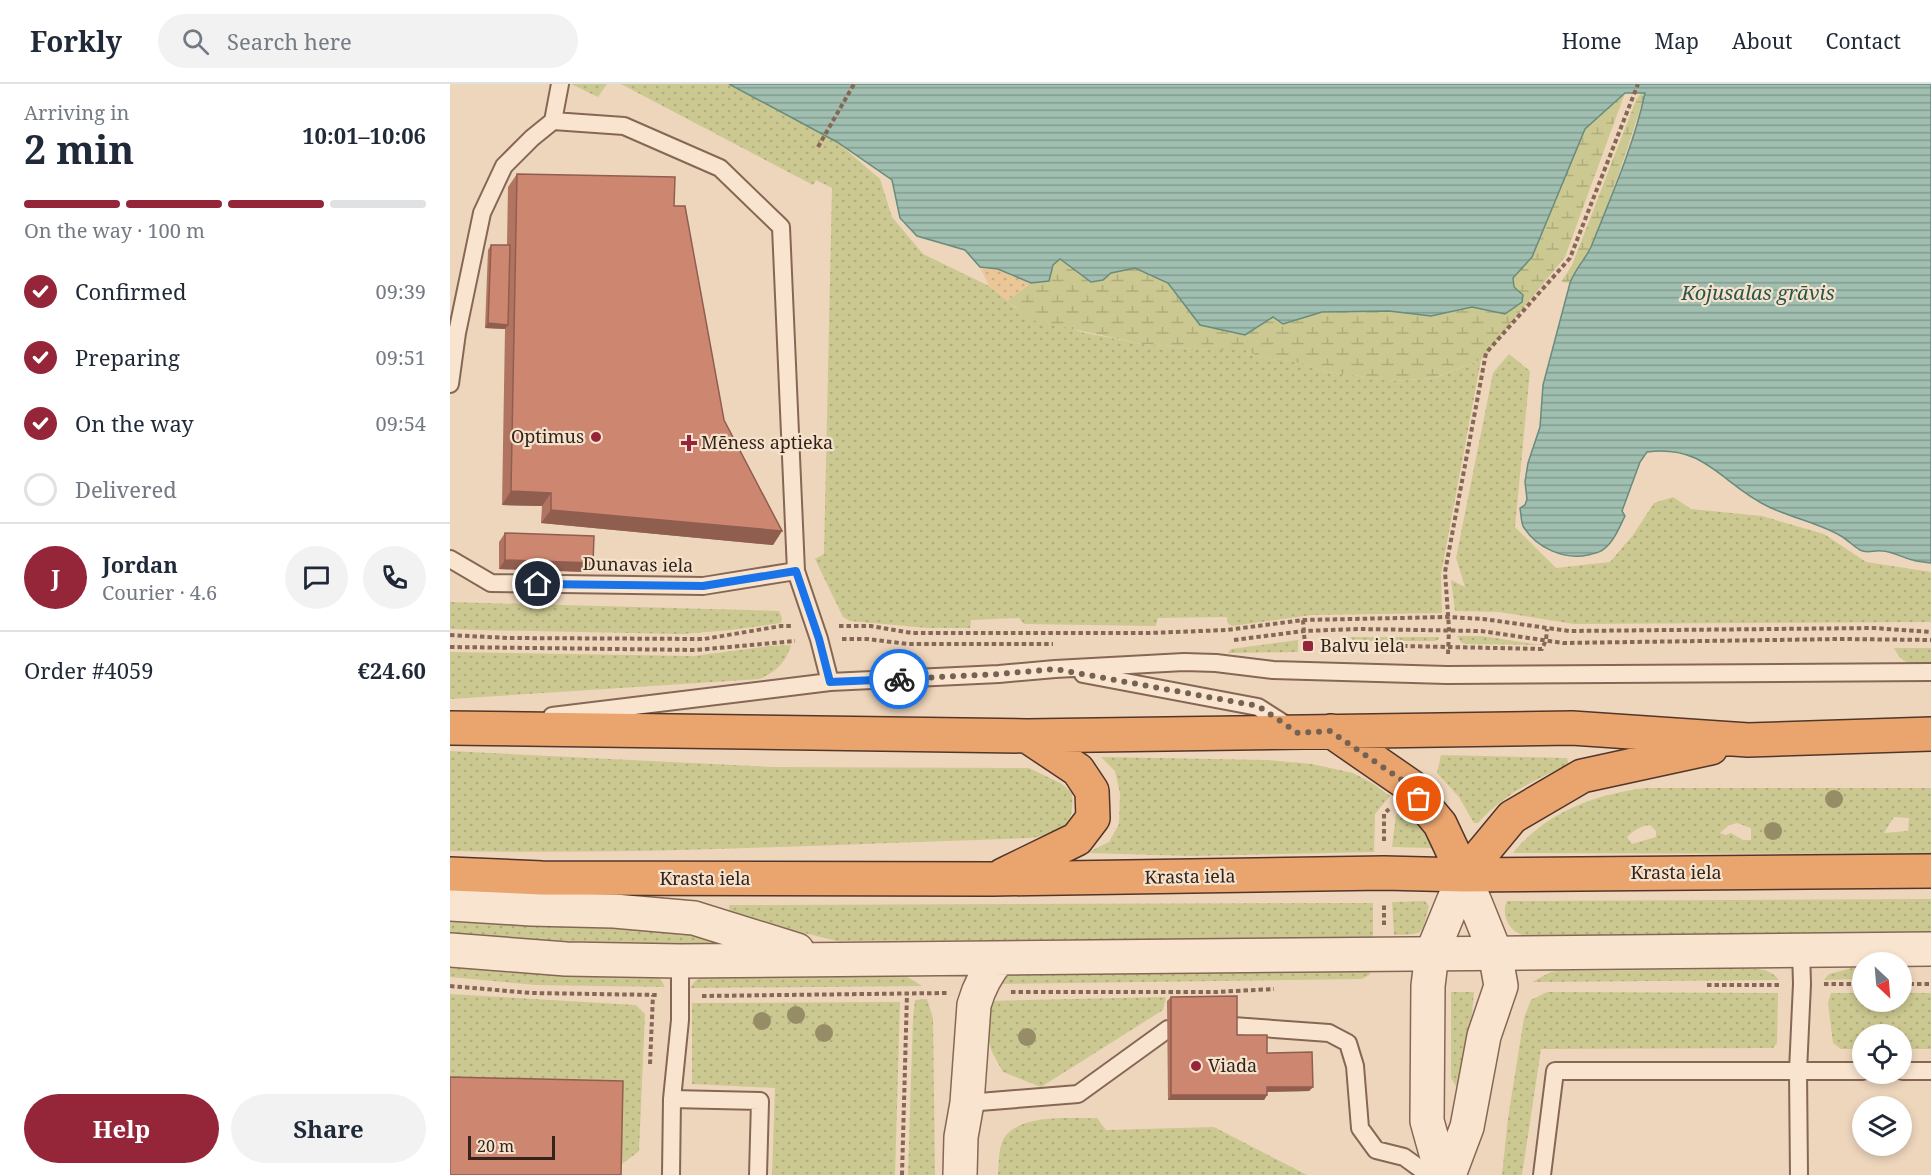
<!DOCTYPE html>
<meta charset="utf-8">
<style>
:root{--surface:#fff;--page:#f2f2f3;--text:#1f2937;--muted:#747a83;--line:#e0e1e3;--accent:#952539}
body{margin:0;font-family:"Noto Serif",serif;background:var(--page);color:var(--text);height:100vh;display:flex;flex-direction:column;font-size:22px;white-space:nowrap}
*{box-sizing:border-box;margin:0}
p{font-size:20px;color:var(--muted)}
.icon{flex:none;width:33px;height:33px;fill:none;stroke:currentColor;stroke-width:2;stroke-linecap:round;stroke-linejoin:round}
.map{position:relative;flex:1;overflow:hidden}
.side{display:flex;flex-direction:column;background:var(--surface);width:450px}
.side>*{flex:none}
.needle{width:39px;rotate:154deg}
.buttons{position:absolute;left:1402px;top:868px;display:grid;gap:12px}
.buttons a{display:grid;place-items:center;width:60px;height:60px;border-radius:50%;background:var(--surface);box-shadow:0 3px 9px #0003;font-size:30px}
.scale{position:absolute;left:18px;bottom:15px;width:87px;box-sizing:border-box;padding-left:6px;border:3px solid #34231b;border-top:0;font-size:16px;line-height:21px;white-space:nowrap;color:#34231b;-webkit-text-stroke:4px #f5e2cc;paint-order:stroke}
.pin{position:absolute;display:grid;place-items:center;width:51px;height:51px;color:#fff;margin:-26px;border:3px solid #fff;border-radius:50%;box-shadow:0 2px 6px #0007}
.courier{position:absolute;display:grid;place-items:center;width:60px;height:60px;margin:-30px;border:4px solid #1a73e8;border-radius:50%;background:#fff;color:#222;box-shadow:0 2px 8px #0007}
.summary em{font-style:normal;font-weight:700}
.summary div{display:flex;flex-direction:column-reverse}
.summary{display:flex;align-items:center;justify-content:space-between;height:102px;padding:0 24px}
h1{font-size:39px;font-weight:700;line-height:45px}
.bar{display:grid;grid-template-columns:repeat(4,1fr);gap:9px 6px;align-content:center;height:72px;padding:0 24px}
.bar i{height:8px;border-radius:4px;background:var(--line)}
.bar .current{background:var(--accent)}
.bar p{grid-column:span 4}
.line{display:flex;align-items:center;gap:15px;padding:0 24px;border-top:2px solid var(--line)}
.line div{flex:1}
.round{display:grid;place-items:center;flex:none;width:63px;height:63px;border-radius:32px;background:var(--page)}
ol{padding:0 24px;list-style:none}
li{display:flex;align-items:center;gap:18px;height:66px}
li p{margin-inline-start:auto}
li .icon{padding:6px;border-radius:50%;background:var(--accent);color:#fff;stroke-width:4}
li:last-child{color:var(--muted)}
li i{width:33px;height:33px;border:3px solid var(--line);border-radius:50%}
.cta{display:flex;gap:12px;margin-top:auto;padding:12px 24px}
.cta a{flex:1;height:69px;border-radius:36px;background:var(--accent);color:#fff;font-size:24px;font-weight:700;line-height:69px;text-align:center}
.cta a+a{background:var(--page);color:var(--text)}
header{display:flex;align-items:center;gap:36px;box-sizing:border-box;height:84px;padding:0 30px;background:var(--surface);border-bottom:2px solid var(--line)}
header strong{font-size:28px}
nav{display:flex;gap:33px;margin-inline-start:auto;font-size:21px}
.search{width:420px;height:54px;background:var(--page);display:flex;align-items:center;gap:15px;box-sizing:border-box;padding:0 21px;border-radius:33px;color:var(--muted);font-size:22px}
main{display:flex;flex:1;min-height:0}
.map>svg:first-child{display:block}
.grass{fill:url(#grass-dots);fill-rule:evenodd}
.wetland{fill:url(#wetland-marsh)}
.sand{fill:url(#sand-dots)}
.water{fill:url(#water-rules);stroke:#688c7d;stroke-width:1.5}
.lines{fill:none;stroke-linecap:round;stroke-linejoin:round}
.service-casing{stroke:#866756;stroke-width:20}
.minor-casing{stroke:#866756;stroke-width:36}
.tertiary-casing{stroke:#866756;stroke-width:36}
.trunk-casing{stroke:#53362a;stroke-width:36}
.path{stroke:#866756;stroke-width:4;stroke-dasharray:4.5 3;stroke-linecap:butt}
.service{stroke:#f9e5cf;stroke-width:16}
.minor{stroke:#f9e5cf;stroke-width:33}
.tertiary{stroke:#f9e5cf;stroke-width:33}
.trunk{stroke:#eaa46e;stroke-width:33}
.tree{fill:#968d67}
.wall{fill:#b07461}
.shaded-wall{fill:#905e4f}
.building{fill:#cd8771;stroke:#905e4f;stroke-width:1.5}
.done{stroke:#756253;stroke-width:6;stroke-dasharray:0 10.8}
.route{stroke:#1a73e8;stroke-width:8}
.poi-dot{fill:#952539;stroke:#f5e2cc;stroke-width:2}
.labels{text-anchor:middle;stroke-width:4.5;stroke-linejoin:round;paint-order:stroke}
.poi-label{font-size:18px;fill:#34231b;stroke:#f5e2cc;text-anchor:start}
.street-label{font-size:18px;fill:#34231b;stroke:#f5e2cc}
.water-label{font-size:20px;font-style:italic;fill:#2a554a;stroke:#f5e2cc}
</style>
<header>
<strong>Forkly</strong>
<div class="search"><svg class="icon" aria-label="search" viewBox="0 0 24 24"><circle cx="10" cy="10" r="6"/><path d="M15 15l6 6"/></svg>Search here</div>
<nav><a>Home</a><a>Map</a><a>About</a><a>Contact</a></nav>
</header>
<main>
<section class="side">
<div class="summary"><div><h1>2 min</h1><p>Arriving in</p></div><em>10:01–10:06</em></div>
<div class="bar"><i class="current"></i><i class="current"></i><i class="current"></i><i></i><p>On the way · 100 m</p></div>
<ol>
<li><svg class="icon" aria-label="check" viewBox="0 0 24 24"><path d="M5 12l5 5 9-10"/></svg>Confirmed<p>09:39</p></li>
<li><svg class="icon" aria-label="check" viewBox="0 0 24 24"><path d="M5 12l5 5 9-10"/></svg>Preparing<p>09:51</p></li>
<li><svg class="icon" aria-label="check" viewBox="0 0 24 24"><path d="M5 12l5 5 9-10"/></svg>On the way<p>09:54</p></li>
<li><i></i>Delivered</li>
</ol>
<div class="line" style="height:108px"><b class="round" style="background:var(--accent);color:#fff">J</b><div><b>Jordan</b><p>Courier · 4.6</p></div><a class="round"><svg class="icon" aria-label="chat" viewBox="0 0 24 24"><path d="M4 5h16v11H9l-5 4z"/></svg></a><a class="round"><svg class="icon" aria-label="phone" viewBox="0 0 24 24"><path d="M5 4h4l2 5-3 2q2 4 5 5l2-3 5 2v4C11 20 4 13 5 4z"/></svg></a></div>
<div class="line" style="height:78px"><div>Order #4059</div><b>€24.60</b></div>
<div class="cta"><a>Help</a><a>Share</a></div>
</section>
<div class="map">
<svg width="1481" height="1091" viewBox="0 0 1481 1091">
<defs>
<pattern id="grass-dots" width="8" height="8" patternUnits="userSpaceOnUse" patternTransform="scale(1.5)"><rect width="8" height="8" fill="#ccc891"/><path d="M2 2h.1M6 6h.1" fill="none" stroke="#b0ac7c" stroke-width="1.8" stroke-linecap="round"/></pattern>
<pattern id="wetland-marsh" width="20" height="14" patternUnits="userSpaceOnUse" patternTransform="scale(1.5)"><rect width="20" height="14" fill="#ccc891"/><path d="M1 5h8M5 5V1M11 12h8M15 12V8" fill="none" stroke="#b0ac7c"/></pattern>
<pattern id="sand-dots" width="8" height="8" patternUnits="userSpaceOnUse" patternTransform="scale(1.5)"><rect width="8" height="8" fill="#ebc798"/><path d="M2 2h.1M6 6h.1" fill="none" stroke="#caab82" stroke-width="1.8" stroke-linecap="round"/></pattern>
<pattern id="water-rules" width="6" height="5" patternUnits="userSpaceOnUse" patternTransform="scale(1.5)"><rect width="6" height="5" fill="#a0bfb1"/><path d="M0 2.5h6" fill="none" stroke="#839b8f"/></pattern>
</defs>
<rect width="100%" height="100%" fill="#eed6bc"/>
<path class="grass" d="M121,0H157L148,13Z
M171,0H279L357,41L387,58L430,95L442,133L473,170L539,202L566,224L631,248L692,260L758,266H795L812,274L843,277L871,287L946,297L985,294L1031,276L991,490L992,529L862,531L782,542L778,540L777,533L708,534L706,542L574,540L569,534L521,536L520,544H478L400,537L393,533L365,475L374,470L382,104L366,96L363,101Z
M1059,270L1080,287L1065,443L1106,484L1160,478L1183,451L1204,419L1223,413L1241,425L1312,432L1374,450L1416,478L1481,488V538L1124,540L1049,528L1005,527L1001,496L1015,503L1006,474L1043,289Z
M0,518L329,527L332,534L331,539L281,546L232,550L27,546L0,545Z
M1007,552H1032L1091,561L1015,560L1011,558Z
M900,553H989V555L985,557H904Z
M848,556V568L778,569L781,565Z
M341,561C336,578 327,587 310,595L0,615V568L244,572L319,562Z
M1444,564H1481V580C1462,580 1453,582 1444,564Z
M0,667L322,683L579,684L612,700L622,709C625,744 611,750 580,754C386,760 193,771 0,767Z
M991,671L1117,674L1119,681C1085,695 1053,711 1028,739H1024L1009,713L987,689Z
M651,673L816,676L862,680L903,689L922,699L940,712L925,730L924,768L741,772L637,769L659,758L669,740L670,709L665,687Z
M1196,704H1481V770L1063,769C1096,728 1146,710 1196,704ZM1444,733L1459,734L1458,747L1434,749ZM1287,739L1301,744V756H1293L1281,749L1276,751L1270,749L1279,741ZM1200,741L1206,747V753L1182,760L1177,753C1184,746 1191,742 1200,741Z
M955,721L978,745L982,761L981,764L942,763L946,731Z
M1481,815V850L1077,852C1061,850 1050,832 1057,817Z
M975,817L979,822C971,851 976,850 944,851L942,818Z
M923,819V854L387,857L280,831L279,821Z
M0,829L221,840L278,859L146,860L63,855L0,849Z
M0,882L64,889L208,891L215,903L86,901L0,893Z
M923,884L919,891L912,895L546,900L562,890Z
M1402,884H1413V895L1374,896L1379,890Z
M1295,885C1310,885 1319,884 1329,896L1082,898L1101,888L1108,887Z
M451,889L472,902L240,904L246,896L258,892Z
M1001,908H1024L1016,993L1006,1002L1001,994Z
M1097,908L1328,909L1327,959L1323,964L1091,965L1072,1091H1052L1058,1034L1074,934L1081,916Z
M1381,909H1413V918H1452V909H1481V965H1452V951H1413V965H1391L1383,959L1378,919Z
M0,910L186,921L195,930L189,1067L168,1083L0,998Z
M716,913L713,926L591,1003L553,988L542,968L537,950V917Z
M477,915L483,934L485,1091H458L463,934L465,916Z
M450,918L445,1091H322L325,1004L242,1000V919Z
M647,1034L656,1046L764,1043L857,1091H548C549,1079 548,1065 554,1054C571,1029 621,1035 647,1034Z"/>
<path class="wetland" d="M1175,9L1115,173L1031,276L984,294L946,297L871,287L843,277L812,274L795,266H758L692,260L585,237L557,217L581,199L599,197L603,181L610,175L641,198L653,196L661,189L685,184L718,199L750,241L823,233L833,240L872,228L939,227L981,232L1022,223L1055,230L1072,218L1073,211L1064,203L1063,194L1082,173L1135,45Z
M1191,9H1195C1179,61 1162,112 1141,163C1135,176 1126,183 1120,199L1111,198L1122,181L1186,16Z"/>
<path class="sand" d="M530,183L548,185L581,199L557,217L539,202Z"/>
<path class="water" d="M279,0H1481V479C1475,478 1469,478 1463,476C1453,474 1442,467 1432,467C1424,466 1417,470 1410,466C1403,462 1398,456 1391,452C1369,439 1342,434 1319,423C1272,401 1256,360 1197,368L1190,378L1172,427L1175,432C1169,444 1163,460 1151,467C1148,469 1142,470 1138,471C1114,476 1086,464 1073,442C1071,437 1071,429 1070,424L1075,421L1077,415L1075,398L1078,379L1090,343L1093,301L1120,199C1126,183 1135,176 1141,163C1161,113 1184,61 1195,9H1175L1135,45L1082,173L1063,194L1064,203L1073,211L1072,218L1055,230L1022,223L981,232L939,227L872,228L833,240L823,233L795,251L750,241L718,199L685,184L661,189L653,196L641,198L610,175L603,181L599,197L581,199L548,185L530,183L515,166L467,152L450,134L442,96L387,58Z"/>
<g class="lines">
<defs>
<path id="service" d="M103,37L110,0
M0,300L7,249L32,129L54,82L82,54L103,37L174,42L270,84L331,143L346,487L369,555L380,598
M0,475L41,499L253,502L346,487
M633,590L808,623L841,644
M102,632L380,598L549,590L605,585L734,578L766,579L823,586L997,591L1481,588
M766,943L783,942L879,949L898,959L905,982L910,1044L926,1066L954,1073L979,1091
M1452,987H1481
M222,1015L310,1017L308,1091
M517,1019L628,1010L718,945L740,944
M221,1091L222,1015L230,936V877
M1092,1091L1105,987H1413
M1349,1091L1348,987L1352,900L1351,866"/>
<path id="minor" d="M0,820L81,825L164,827L244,834L347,866
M0,866L116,875L230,877L1481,865
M510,1091L511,1053L517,1019L524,921C529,903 537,888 549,874"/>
<path id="tertiary" d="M992,1091L977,1037L978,902L982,869L1014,791
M999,1091L1017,1043L1034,952L1051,902L1045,868L1014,791"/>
<path id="trunk" d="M0,644L577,652L1122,644L1298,656L1481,650
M881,647L962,703L969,715L990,740L1014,791
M0,790L92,794L543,795L934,789L1014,791L1481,787
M553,791L627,755L643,734L642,707L628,686L577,652
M1014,791L1062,733L1132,692L1261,664"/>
</defs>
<use href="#service" class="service-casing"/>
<use href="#minor" class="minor-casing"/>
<use href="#tertiary" class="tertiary-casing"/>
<use href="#trunk" class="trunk-casing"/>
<path class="path" d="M368,63L404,0
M853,536L855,562
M389,542H421L462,549H700L777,546L853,536L998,533L1033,535L1119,547L1424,544L1481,548
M0,551L57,554L254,555L331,542H343
M392,555H417L458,560H603
M784,556L854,547L908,545L1031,547L1113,559L1391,555L1481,556
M953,562L1092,565L1096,556L1097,545
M0,563L246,566L345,557
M998,570L999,545L995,488L1036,269L1120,174L1188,0
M934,757V730L939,725
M934,841V819
M1374,900H1413
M1452,900H1481
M1257,901H1331
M0,902L81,909L209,911
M561,908H766L824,905
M252,912L497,909
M200,980L203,911
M452,1091L457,910"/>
<use href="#service" class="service"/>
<use href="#minor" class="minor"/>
<use href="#tertiary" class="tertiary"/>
<use href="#trunk" class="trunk"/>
</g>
<g class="tree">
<circle cx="1384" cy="715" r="9"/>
<circle cx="1323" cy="747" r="9"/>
<circle cx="346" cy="931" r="9"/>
<circle cx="312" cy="937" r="9"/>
<circle cx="374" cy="949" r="9"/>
<circle cx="577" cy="953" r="9"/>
</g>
<path class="wall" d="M67,90L224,122L274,336L332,447L323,461L91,439L92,422L52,421L55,245L35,244L38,166L41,161H57L58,103Z
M55,449L143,479L137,488L49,485V458Z
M721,913L817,969L863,1003L859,1007L817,1008V1011L814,1016H718L717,917Z"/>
<path class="shaded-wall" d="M38,239L58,241L55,245L35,244Z
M61,407L101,409L92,422L52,421Z
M101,426L332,447L323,461L91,439Z
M55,476L143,479L137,488L49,485Z
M817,1003H863L859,1007L814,1008Z
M721,1011H817L814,1016H718Z"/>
<path class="building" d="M67,90L225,93L224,122H235L274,336L332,447L101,426V409L61,407Z
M41,161H60L58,241L38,239Z
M55,449L144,452L143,479L55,476Z
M787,912V951H817V969L862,968L863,1003H817V1011H721V913Z
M0,993L173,997L171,1091H0Z"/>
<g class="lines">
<path class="done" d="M449,595L549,590L605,585L808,622L848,649L880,647L962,703L969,715"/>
<path class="route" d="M88,500L253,502L346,487L369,555L380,598L449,595"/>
</g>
<g class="poi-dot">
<circle cx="146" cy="353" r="6"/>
<path d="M236 350h6v6h6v6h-6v6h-6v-6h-6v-6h6z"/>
<rect x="852" y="556" width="12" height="12" rx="3"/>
<circle cx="746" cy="982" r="6"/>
</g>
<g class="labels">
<g class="poi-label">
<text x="134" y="359" text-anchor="end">Optimus</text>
<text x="251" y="365">Mēness aptieka</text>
<text x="870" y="568">Balvu iela</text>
<text x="758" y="988">Viada</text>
</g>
<g class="street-label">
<text transform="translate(188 481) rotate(1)" y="6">Dunavas iela</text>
<text x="1226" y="795">Krasta iela</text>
<text transform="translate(740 793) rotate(-1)" y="6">Krasta iela</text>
<text x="255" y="801">Krasta iela</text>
</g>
<g class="water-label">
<text x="1308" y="216">Kojusalas grāvis</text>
</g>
</g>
</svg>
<div class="buttons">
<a><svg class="needle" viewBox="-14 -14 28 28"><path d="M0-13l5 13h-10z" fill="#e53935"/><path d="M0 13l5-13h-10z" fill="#747a83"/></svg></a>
<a><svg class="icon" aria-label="locate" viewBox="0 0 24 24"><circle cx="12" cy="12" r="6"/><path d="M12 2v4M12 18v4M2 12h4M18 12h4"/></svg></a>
<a><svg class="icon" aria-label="layers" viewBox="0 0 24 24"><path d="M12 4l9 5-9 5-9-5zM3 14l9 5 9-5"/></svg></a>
</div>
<div class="scale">20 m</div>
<div class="pin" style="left:969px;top:715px;background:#ea580c"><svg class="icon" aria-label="bag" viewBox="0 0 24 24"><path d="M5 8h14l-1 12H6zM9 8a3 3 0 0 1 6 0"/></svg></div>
<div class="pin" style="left:88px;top:500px;background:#1f2937"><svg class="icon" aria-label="home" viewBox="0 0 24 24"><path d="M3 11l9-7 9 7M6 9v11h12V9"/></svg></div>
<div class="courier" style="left:449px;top:595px"><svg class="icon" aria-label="bike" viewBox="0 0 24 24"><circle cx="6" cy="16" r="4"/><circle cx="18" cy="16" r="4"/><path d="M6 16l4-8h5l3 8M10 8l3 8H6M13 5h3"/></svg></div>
</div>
</main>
